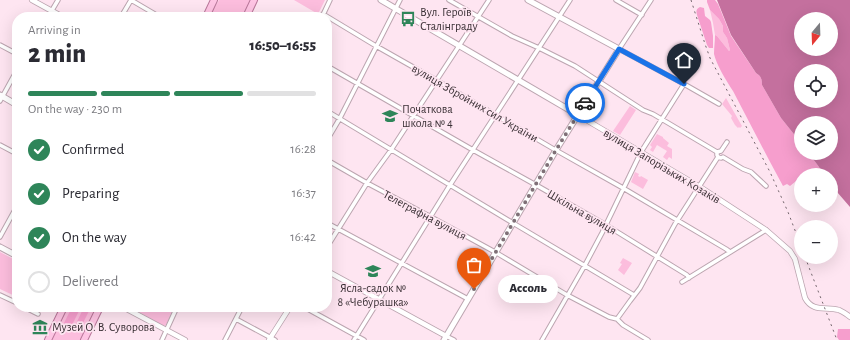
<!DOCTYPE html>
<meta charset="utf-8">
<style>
:root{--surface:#fff;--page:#f7f7f7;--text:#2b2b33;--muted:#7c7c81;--line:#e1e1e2;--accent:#2e8559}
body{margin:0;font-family:"Alegreya Sans",sans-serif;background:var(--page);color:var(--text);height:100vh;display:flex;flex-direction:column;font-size:15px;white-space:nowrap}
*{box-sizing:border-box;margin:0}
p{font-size:13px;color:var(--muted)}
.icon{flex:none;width:22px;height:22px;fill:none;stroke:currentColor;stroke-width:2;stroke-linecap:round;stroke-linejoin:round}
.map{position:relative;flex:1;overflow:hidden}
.side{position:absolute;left:12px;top:12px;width:320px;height:300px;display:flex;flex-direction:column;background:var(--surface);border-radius:16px;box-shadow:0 4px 16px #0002}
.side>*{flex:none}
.needle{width:26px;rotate:199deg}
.tools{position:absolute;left:794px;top:12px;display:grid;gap:8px}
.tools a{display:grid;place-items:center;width:44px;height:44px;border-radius:50%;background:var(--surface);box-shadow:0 4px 16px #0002;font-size:20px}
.pin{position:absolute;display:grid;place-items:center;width:34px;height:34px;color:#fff;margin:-41px -17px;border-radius:50% 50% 50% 0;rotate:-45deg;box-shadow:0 0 4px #0007}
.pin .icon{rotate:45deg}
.courier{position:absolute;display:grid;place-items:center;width:40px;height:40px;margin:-20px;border:3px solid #1a73e8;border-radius:50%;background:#fff;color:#222;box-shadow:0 1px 5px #0007}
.bubble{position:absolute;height:28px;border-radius:14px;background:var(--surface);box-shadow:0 4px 16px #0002;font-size:13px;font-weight:800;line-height:28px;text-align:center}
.head em{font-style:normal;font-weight:800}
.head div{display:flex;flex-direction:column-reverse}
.head{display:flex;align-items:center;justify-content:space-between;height:68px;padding:0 16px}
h1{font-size:26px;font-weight:800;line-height:30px}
.bar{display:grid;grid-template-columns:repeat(4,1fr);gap:6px 4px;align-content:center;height:48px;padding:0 16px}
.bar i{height:5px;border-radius:3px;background:var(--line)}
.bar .current{background:var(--accent)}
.bar p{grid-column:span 4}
ol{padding:0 16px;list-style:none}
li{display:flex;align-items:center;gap:12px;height:44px}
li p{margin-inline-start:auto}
li .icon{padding:4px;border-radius:50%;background:var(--accent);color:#fff;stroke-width:4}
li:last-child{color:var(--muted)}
li i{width:22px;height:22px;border:2px solid var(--line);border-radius:50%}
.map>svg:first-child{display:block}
.green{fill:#fcbddd}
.forest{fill:#f69ecd}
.water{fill:#c4709e;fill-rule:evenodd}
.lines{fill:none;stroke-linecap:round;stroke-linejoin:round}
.minor-casing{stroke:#bca5b0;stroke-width:5.5}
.tertiary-casing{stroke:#bca5b0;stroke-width:6}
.secondary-casing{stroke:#bca5b0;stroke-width:7}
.primary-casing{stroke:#b9779a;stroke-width:8}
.minor{stroke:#fff;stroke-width:3.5}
.tertiary{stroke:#fff;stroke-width:4.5}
.secondary{stroke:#fff;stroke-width:5}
.primary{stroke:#fec4e3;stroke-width:6}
.rail{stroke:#73656c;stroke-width:1;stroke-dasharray:2 4;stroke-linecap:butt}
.done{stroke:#7f7077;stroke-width:4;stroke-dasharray:0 7.2}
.route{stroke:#1a73e8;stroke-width:5}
.labels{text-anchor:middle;stroke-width:3.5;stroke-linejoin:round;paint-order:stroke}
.poi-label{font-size:12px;fill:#3b3136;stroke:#fee5f1;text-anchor:start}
.street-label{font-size:12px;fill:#3b3136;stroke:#fee5f1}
</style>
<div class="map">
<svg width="850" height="340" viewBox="0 0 850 340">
<rect width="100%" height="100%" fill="#fee5f1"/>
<path class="green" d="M219,0H251L242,17H209Z
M294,0H325L318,14Z
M710,10L719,19L723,26V32L727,38L730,50L729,51L717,36L715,35L713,23Z
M726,98L742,126L740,128L739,127L738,128L735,125L731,118L732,116L722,104Z
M630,106L636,110L620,135L613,131Z
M657,134L663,137V138L669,143L667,146L672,149V159L669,157L667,160L663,157L667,151L657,145L653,152L650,150L652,147L650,145Z
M635,172L639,174L638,176L640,177L641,176L648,180L643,189L631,182Z
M0,252L17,261V297L0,289Z
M623,258L632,263L624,275L618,270L622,264L620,263Z
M67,307H97L81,340H51Z
M130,307H174L166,325L164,326Z"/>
<path class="forest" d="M707,0H715L718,4L731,36L756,73C761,76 762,79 762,85L781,118L801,143V153H808C814,161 820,166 823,175H813L806,172L803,175H801V177L790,186L787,184L783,186L769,160L733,91C727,82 716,64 714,54C714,48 715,41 715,35L717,36L729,51L730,50L727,38L723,32V26L719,19L710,10L707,2Z
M700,7L704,8L705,16L710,20L711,22L713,36V48H709L707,45L697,15C696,11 696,9 700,7Z
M72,307H81L70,329L63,325Z
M84,307H91L78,333L73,330Z
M838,329H850V340H839L837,337Z"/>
<path class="water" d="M717,0H850V207L831,185V175H823C820,166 814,161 808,153H831V123H801V143L781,118L762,85C762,79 761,76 756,73L731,35ZM801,19H831V49H801ZM801,71H831V101H801Z"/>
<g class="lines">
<defs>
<path id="minor" d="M131,0L160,17
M449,0L512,36L539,48L575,66L643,110L653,114L717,152
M616,0L642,15
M651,0L619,49L684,84L719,104
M323,14L376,46L436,80L552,148L623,188L726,249L730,252
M48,17L58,0
M121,17L131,0
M322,17L330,0
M0,45L17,54
M327,66L473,150L536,185L606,225L687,275L689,278
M0,101L17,70
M327,111L513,223L634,295
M327,140L340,118L400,0
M727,142L721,151L717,152V155L718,157L721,158L723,157L743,169L751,172L766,186
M0,145L17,154
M327,160L367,183L431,217L495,252L567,295L609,317L617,319L623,325L648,340
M327,223L468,299
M0,237L17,206
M327,247L367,183L391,150L489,0
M682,282L766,230
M0,295L17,303
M24,307L38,314
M304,307L364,340
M236,319L275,340
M617,319L630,301L640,288L675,224L718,157
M446,336L454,340
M162,340L177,307
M225,340L242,307
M354,340L450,185L570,0
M542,340L585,265L602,233L641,152L684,84"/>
<path id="tertiary" d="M32,0L63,17
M578,115L700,187L766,230L790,251L795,259L805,298C813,313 826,306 839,310C843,312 847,314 850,317
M327,271L446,336
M123,307L185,340
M269,340L290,307"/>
<path id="secondary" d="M381,0L578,115
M0,95L17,105
M0,247L17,256
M444,340L556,150L619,49L528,0"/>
<path id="primary" d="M206,17L214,0
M246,17L254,0
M48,340L64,307
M84,340L100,307"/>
</defs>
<use href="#minor" class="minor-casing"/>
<use href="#tertiary" class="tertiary-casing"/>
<use href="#secondary" class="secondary-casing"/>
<use href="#primary" class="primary-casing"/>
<use href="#minor" class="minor"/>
<use href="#tertiary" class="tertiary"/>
<use href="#secondary" class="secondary"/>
<use href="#primary" class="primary"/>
<path class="rail" d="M691,0L705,44L710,58L770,172L788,212L801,246
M805,257L837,340"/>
</g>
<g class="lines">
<path class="done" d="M474,289L556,150L585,103"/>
<path class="route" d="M585,103L619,49L684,84"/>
</g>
<defs>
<symbol id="bus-bare" viewBox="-9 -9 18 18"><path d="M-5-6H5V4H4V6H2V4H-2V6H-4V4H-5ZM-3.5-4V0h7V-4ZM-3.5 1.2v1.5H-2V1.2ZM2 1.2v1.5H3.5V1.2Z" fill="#2e8559" stroke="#fee5f1" stroke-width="2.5" paint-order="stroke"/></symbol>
<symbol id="school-bare" viewBox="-9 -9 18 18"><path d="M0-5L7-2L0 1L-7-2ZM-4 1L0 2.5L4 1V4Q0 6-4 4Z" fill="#2e8559" stroke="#fee5f1" stroke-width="2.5" paint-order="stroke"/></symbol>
<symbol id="museum-bare" viewBox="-9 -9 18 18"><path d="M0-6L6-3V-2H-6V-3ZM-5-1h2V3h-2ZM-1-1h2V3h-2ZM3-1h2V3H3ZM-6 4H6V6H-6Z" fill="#2e8559" stroke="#fee5f1" stroke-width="2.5" paint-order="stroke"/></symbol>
</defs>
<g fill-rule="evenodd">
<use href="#bus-bare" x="397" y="8" width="22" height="22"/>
<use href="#school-bare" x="379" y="105" width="22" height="22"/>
<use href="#school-bare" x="362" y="260" width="22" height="22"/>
<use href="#museum-bare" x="29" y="316" width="22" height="22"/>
</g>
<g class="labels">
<g class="poi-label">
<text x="420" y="16">Вул. Героїв<tspan x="420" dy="14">Сталінграду</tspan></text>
<text x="402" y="113">Початкова<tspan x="402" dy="14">школа № 4</tspan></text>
<text x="373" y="292" text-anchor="middle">Ясла-садок №<tspan x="373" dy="14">8 «Чебурашка»</tspan></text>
<text x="52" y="331">Музей О. В. Суворова</text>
</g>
<g class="street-label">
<text transform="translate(475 103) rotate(30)" y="4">вулиця Збройних сил України</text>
<text transform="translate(662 166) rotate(31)" y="4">вулиця Запорізьких Козаків</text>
<text transform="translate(582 212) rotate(30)" y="4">Шкільна вулиця</text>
<text transform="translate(425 215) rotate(28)" y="4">Телеграфна вулиця</text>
</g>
</g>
</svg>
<div class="tools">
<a><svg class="needle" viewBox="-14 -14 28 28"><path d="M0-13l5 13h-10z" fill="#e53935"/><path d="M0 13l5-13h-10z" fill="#7c7c81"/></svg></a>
<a><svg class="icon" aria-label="locate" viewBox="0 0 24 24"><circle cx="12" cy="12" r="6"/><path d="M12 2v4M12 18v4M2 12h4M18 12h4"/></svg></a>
<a><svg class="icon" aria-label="layers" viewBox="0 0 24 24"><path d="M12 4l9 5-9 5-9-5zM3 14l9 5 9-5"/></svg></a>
<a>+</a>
<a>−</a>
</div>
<div class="pin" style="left:474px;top:289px;background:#ea580c"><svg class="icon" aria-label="bag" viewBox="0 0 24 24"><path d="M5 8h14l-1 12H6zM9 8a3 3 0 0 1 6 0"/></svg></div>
<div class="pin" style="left:684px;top:84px;background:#1f2937"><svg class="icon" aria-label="home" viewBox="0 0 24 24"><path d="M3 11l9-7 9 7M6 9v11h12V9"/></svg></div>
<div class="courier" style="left:585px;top:103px"><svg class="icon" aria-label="car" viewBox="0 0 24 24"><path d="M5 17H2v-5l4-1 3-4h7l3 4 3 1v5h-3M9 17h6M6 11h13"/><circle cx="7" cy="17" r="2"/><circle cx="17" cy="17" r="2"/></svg></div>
<div class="bubble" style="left:498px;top:275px;width:60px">Ассоль</div>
<section class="side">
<div class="head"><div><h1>2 min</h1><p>Arriving in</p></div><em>16:50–16:55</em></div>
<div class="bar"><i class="current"></i><i class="current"></i><i class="current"></i><i></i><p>On the way · 230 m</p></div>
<ol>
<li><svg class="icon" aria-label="check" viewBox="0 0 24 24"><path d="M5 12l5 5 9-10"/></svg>Confirmed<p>16:28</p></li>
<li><svg class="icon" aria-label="check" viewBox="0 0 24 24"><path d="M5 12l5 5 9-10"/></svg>Preparing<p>16:37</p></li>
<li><svg class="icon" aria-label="check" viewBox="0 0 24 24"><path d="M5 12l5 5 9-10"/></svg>On the way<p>16:42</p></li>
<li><i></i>Delivered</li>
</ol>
</section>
</div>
